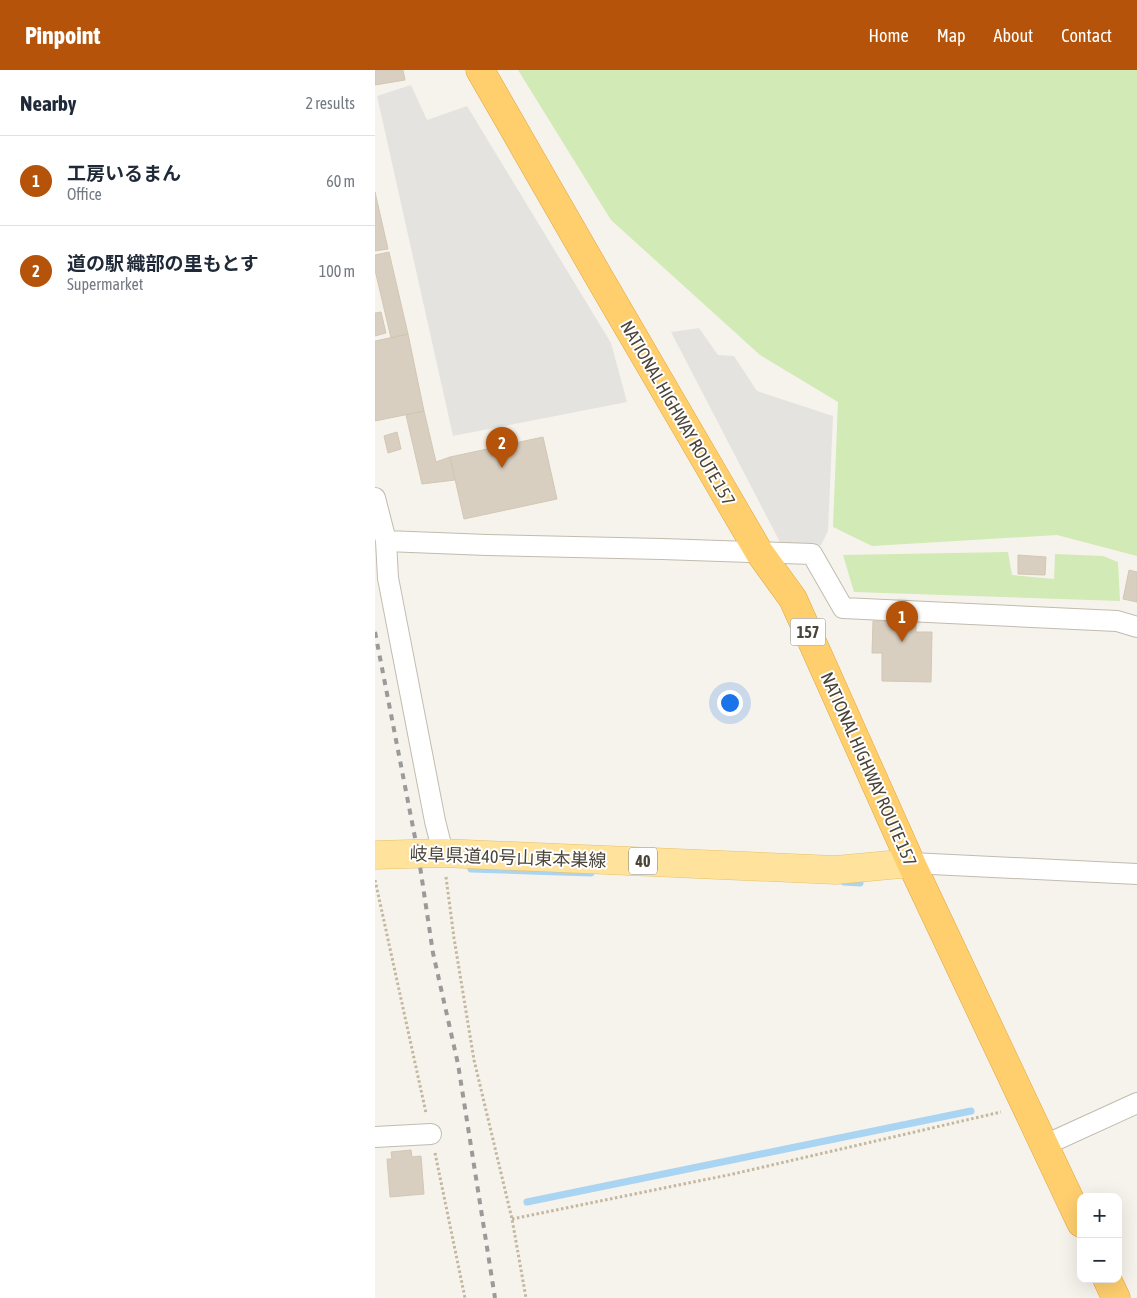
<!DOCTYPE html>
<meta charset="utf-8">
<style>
body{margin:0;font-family:"Asap Condensed","Noto Sans JP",sans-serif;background:#f2f2f3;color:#1f2937}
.controls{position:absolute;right:15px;bottom:15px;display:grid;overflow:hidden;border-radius:10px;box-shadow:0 5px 20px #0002}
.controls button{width:45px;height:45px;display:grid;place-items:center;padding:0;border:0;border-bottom:1px solid #e0e1e3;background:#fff;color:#1f2937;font:25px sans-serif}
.you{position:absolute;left:354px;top:632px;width:18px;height:18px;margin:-12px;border:4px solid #fff;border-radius:50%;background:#1a73e8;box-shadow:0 0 0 8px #1a73e833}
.badge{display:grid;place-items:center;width:32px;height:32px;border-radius:50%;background:#b45309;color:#fff;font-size:16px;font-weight:700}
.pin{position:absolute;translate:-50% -41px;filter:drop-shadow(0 1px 2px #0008)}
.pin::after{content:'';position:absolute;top:26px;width:18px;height:15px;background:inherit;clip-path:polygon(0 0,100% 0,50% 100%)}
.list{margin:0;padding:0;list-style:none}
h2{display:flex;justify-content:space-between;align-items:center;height:65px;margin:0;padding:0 20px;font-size:21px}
h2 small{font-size:16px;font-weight:400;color:#747a83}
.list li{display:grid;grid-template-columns:32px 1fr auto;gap:15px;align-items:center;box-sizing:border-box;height:90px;padding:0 20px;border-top:1px solid #e0e1e3}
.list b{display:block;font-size:19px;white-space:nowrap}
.list p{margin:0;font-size:16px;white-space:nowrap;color:#747a83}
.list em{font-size:16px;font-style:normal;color:#747a83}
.map{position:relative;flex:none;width:762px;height:1228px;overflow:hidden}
header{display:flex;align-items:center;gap:30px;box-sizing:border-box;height:70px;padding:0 25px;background:#b45309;color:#fff}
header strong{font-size:24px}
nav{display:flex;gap:28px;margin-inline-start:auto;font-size:18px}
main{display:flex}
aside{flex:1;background:#fff}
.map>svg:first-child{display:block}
.green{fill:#d2eab5}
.parking{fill:#e5e3e0}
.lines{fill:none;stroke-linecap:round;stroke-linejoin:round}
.stream{stroke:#a9d4f2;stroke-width:7}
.building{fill:#d8cfc1;stroke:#d3c7b4}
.street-casing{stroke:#c2bbae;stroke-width:22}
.primary-casing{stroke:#e6c16a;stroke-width:29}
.highway-casing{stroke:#e0a43c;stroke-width:29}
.path{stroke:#c4b79f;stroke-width:3;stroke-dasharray:2.5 2.5;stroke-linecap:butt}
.street{stroke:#fff;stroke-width:20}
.primary{stroke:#ffe39c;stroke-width:28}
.highway{stroke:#ffcf6e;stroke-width:28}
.rail{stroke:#9a9a9a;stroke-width:4;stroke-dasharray:6 6;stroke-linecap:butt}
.labels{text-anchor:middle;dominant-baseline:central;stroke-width:4;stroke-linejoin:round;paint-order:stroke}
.shield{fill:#fff;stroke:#817c74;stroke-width:1}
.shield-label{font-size:16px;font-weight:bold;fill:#4b4439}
.street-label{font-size:18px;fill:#4b4439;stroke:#fff}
</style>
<header>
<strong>Pinpoint</strong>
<nav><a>Home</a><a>Map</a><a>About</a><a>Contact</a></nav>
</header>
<main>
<aside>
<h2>Nearby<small>2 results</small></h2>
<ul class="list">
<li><span class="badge">1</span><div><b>工房いるまん</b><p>Office</p></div><em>60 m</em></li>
<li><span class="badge">2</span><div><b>道の駅 織部の里もとす</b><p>Supermarket</p></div><em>100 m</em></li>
</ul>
</aside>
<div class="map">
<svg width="762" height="1228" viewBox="0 0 762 1228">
<rect width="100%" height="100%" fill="#f6f3ec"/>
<path class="green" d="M143 0H762V486L682 465 497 476 458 457 463 332 385 285 236 150Z
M633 482 637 505 679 509 680 484 728 486 743 492 745 531 479 522 468 485Z"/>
<path class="parking" d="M36 15 52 50 92 36 236 273 252 332 78 366 2 26Z
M324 258 343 285 359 286 382 321 458 346 453 461 446 475 407 476 296 262Z"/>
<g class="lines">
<path class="stream" d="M96 799 216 803
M469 812 485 813
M152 1132 596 1041"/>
</g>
<path class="building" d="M0 0H28L30 10 0 15Z
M0 122 13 179 0 181Z
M14 182 33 264 16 268 0 200V185Z
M6 242 11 263 0 266V243Z
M33 264 49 341 0 351V271Z
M49 341 61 392 75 387 80 410 47 414 31 345Z
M22 362 26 379 13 383 9 366Z
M168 367 182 429 89 449 75 387Z
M643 485 671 487 670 505 643 504Z
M754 500 762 502V532L748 529Z
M498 551H541V562H557L556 612 507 611V583H497Z
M36 1080 37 1087 46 1086 49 1124 15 1127 12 1089H17L16 1082Z"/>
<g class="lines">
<defs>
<path id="street" d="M0 428 11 471 13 508 60 751 68 783
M11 471 112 475 287 479 437 484 468 538 742 551 762 557
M536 793 762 804
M0 1067 56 1064
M670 1075 762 1033"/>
<path id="primary" d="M0 785 68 783 461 800 536 793"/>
<path id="highway" d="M105 0 225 209 384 482 418 529 536 793 706 1153
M732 1209 741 1228"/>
</defs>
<use href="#street" class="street-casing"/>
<use href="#primary" class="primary-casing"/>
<use href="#highway" class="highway-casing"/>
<path class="path" d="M71 807 79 868 99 990 137 1149 151 1228
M0 810 51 1043
M60 1083 90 1228
M137 1149 358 1104 626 1042"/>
<use href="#street" class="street"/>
<use href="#primary" class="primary"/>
<use href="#highway" class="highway"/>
<path class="rail" d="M0 562 43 783 58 883 83 994 120 1228"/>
</g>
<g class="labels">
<g class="shield">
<rect x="415.5" y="548.5" width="35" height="27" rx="4"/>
<rect x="254" y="777.5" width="28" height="27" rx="4"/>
</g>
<g class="shield-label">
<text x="433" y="562">157</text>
<text x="268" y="791">40</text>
</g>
<g class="street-label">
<text transform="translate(303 343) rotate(60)">NATIONAL HIGHWAY ROUTE 157</text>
<text transform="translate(494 699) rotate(66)">NATIONAL HIGHWAY ROUTE 157</text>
<text transform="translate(133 787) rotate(2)">岐阜県道40号山東本巣線</text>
</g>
</g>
</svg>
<div class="controls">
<button>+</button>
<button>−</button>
</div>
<div class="you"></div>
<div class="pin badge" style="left:527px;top:572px">1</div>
<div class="pin badge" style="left:127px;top:398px">2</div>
</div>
</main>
